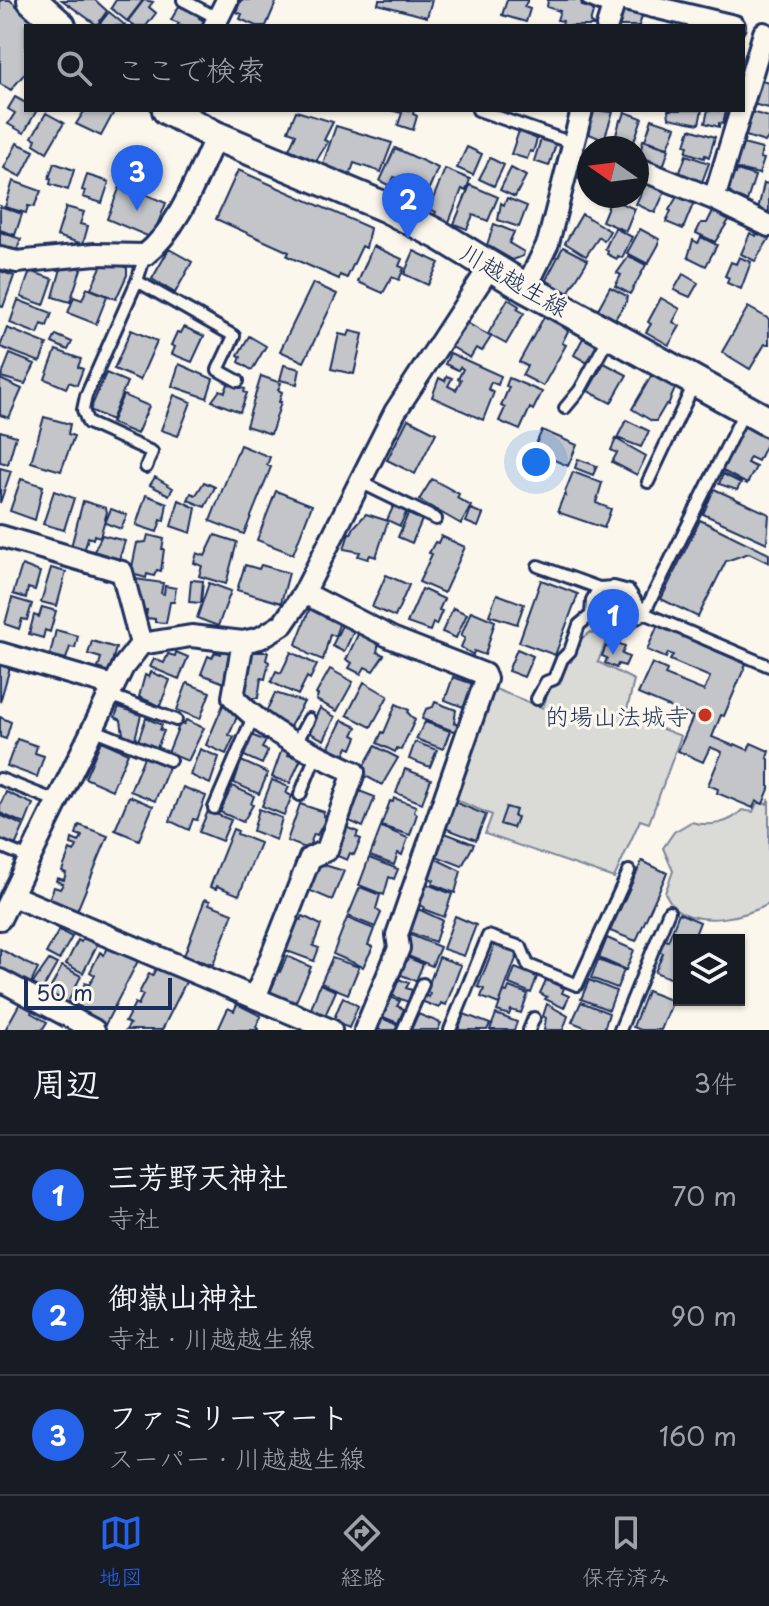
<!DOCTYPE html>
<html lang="ja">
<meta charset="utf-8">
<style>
body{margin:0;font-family:"Playpen Sans","Klee One",sans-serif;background:#20242c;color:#f1f3f6}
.controls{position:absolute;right:24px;bottom:24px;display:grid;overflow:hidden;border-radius:0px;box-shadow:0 2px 6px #0004}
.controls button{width:72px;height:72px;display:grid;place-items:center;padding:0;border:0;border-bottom:2px solid #363941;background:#171b24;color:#f1f3f6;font:40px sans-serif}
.compass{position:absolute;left:577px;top:136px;width:72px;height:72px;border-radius:50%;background:#171b24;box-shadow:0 2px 6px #0004;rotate:284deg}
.scale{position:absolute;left:24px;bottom:20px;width:148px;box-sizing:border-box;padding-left:8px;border:4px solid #1b2f5e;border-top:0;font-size:22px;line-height:28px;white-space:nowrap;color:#1b2f5e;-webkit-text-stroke:6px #fbf7ec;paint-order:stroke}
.you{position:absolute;left:536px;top:462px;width:28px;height:28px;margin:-20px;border:6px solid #fff;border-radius:50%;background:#1a73e8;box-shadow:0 0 0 12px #1a73e833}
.badge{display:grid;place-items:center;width:52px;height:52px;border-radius:50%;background:#2563eb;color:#fff;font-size:26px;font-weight:700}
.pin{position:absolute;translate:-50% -66px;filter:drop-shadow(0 2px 4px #0008)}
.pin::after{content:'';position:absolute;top:42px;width:28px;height:24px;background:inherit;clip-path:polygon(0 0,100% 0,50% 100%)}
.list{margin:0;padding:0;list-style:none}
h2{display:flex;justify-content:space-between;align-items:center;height:104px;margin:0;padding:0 32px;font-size:34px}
h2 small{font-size:26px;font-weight:400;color:#9ea1a6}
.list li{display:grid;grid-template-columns:52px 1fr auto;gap:24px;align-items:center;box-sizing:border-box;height:120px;padding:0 32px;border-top:2px solid #363941}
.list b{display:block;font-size:30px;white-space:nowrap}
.list p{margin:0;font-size:26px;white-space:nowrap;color:#9ea1a6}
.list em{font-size:26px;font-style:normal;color:#9ea1a6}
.icon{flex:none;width:44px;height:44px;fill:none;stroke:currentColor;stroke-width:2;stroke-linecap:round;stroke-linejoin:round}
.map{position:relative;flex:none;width:769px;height:1030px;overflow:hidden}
.search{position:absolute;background:#171b24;box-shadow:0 2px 6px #0004;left:24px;right:24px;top:24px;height:88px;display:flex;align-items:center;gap:20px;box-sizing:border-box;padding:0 28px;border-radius:0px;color:#9ea1a6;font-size:30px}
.sheet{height:464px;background:#171b24}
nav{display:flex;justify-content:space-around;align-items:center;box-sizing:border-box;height:112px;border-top:2px solid #363941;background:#171b24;font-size:22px;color:#9ea1a6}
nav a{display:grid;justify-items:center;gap:4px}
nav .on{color:#2563eb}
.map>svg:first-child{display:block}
.green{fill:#dadad7;stroke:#7a849a;stroke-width:2}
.building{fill:#c3c5c9;stroke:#1b2f5e;stroke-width:2}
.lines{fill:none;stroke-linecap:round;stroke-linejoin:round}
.service-casing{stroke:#1b2f5e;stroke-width:16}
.minor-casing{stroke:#1b2f5e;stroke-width:26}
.secondary-casing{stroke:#1b2f5e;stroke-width:34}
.service{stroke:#fbf7ec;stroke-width:10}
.minor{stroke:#fbf7ec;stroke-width:20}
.secondary{stroke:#fbf7ec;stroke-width:28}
.poi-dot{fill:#c8321e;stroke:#fbf7ec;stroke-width:3}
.labels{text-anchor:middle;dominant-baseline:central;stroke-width:6;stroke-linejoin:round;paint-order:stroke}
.street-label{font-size:24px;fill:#1b2f5e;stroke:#fbf7ec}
.poi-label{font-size:24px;fill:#1b2f5e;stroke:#fbf7ec;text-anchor:end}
</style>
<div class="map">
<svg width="769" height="1030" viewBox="0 0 769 1030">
<rect width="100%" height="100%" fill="#fbf7ec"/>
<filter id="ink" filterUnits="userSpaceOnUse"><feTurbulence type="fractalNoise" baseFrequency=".0125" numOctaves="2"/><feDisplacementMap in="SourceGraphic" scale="16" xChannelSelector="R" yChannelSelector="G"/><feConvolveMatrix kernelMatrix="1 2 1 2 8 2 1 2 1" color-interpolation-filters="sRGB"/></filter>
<g filter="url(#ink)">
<path class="green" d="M591 632 607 639 598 662 634 680 626 715 681 736 649 823 640 820 614 878 485 834 492 815 454 799 493 688 543 708 550 685 555 686 564 661 571 662 581 639Z
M769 799V904C744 917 701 927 676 909 672 906 668 898 665 893L673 871 663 848 674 832 691 822C709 827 730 824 742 810L753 812 757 803 767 804Z"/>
<path class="building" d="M0 0H10L39 26H26V72L11 90 0 84Z
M62 0H95L107 11 97 25Z
M116 0H143L127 21 111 8Z
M144 0 153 2 149 7 156 13 146 26H134L128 21Z
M241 0H277L266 26H256L240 19 242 14 236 12Z
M379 0H432L427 17 378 4Z
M507 0H528L524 7 530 9 526 22 502 15Z
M548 0H581L582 6 594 9 590 23 596 26H562L563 21 557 20 560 11 547 7Z
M179 6 200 16 199 18 208 23 206 26H177L179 23 171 20Z
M626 7 639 11 638 15 642 16 639 26H616L620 10Z
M109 12 126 26H98Z
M758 80 769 83V108L752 104Z
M15 97 26 103V110H37L24 133 8 124 15 113 8 109Z
M85 110 114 112 101 136 76 124Z
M390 110H414L413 114 417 116 413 130 398 125 402 113Z
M591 110 613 112 604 140 584 132Z
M668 110H702L699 124 669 118Z
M708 110 726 111 723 124 719 123V127L705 123Z
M296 111 333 122 324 140 328 142 316 161 289 149 296 134 288 131Z
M625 112 642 118 633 144 628 143 627 148 614 143 620 120 622 121Z
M751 112 769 117V136L765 142 746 136Z
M46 113 64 123 47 152 34 144 36 139 32 137Z
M652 119 676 127 668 147 645 140Z
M336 126 392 143 381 172 354 163 350 175 322 166Z
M690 129 715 137 709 157 705 155 704 158 686 152 688 146 685 145Z
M519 131 537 139 533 152 530 151 527 159 511 154Z
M541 139 556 144 549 166 534 161Z
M643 140 669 149 662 170 638 162Z
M17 143 34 151 21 177 4 168Z
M743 144 762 149 760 158 764 159 759 174 733 168Z
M467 147 482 154 473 175 457 168Z
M395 148 438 168 427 193 394 177 390 186 380 181Z
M581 155 589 158V183L572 176Z
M686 155 709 163 702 182 678 178Z
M490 158 504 165 494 186 479 179Z
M54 163 74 170 68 190 50 184 51 179 49 178Z
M511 168 526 176 515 197 500 190Z
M445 169 470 179 466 191 462 189 449 222 434 216 436 212 429 209Z
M238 170 370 228 366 248 362 246 347 278 340 275 339 279 287 256 289 252 216 219Z
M737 170 755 176 747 201 730 196 731 193 728 192 733 173 736 174Z
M87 175 109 182 102 203 83 197 85 191 82 190Z
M647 179 667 187 655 213 636 204Z
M13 181 41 191 34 207 28 206 26 213 5 207Z
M764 183 769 184V212L758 210Z
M121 184 166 203 152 238 107 219Z
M470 185 498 197 488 221 473 215 467 229 454 224Z
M678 195 694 202 683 229 666 222 671 211 669 210Z
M507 198 527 206 519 227 498 220 501 203 504 205Z
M611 199 635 209 626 231 602 221Z
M0 206 22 214 15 235 0 230Z
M66 207 84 212 80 224 88 226 83 244 57 236Z
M713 211 729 220 715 242 696 233 701 223H707Z
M582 214 610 231 604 241 599 237 586 256 565 243Z
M494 224 514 232 509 243 524 252 523 256 513 260 487 245Z
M615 228 632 237 622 258 618 256 617 259 607 254 608 251 605 249Z
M640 229 659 239V244L648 264 627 253Z
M759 231 769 236V239L755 261 741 254 750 233 756 236Z
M0 232 21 239 17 250 11 248 9 253 0 252Z
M701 237 717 245 706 266 688 257 693 240 698 243Z
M373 246 402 259 399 266 404 268 399 280 392 277 383 293 358 282Z
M563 247 588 260 568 293 546 280Z
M169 249 192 262 175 293 152 279Z
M414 251 439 263 428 285 404 274Z
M629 256 646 265 630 294 615 286 621 275 617 273Z
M739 257 751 262 741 289 727 283 729 278 725 276 731 262 736 264Z
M104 260H111L127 268V275L116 299 91 289Z
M73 264 82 266 70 302 53 297 62 265 72 268Z
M0 271 14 276 3 307 0 306Z
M30 271 53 279 44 305 21 297Z
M683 274 698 283 690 297 674 290Z
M313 283 337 294 304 362 280 351Z
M610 287 627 296 626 302 615 319 598 309Z
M87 288 107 296 96 324 68 313 74 297 82 300Z
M661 298 680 309 673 322 680 326 669 345 646 332 651 324 648 322Z
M508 299 519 306 517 309 524 313 506 344 488 334Z
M18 300 52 313 47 326 42 324 38 334 10 323Z
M748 307 769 319V344H765L750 369 722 352Z
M549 316 568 331 562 343 566 345 543 386 522 375 527 366 519 362 544 317 547 319Z
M464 321 491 337 482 351 476 348 470 358 449 345Z
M184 327 204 336 192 362 172 354 175 347 171 345 177 332 181 333Z
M7 328 47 344 40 362 0 347Z
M131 330 157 341 140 380 114 369Z
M350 331 363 334 354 374 331 369 339 334 348 336Z
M56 335 72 342 68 350 52 343Z
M249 336 266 346 252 370 239 362 241 357 238 355Z
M583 338 597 346 588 363 574 355Z
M56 350 81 359 78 367 83 369 77 385 69 382 66 388 45 379Z
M450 353 501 376 498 385 491 382 488 389 494 392 483 420 432 397 439 378 445 381 447 376 452 378 448 386 456 390 461 380 458 379 463 369 460 367 458 370 445 364Z
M10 354 35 364 25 384 1 377Z
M604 363 627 375 611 403 588 391Z
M179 364 213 379 207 398 172 386Z
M284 365 300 369 297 384 280 380Z
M654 371 677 384 668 405 666 404 656 421H652L632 409Z
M106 373 127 382 111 420 90 410Z
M261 376 281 383 278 390 282 392 279 402H281L271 434 246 426Z
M509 378 542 392 533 410 530 408 520 430 499 421 505 408 501 406 509 387 506 386Z
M0 379 22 389 9 418 0 415Z
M228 384 245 389 244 392 247 393 240 412 212 401 220 390 225 392Z
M123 395 149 406 137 434 111 423Z
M174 395 191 402 178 436 161 430Z
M44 417 70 424 68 434 74 436 61 471 31 462Z
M408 419 436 433 415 474 387 460Z
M626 420 649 431 641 447 617 438Z
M743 425 769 438 758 461 750 457 747 463 756 467 747 484 721 470Z
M542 430 577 445 568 466 533 451Z
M0 431 16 436 8 464 0 462Z
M616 439 646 456 637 475 612 462 617 453 611 450Z
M240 445 270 457 267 465 271 467 244 534 210 521Z
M578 459 597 466 593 475 575 468Z
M0 468 11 471 0 503Z
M573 472 602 483 596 503 611 509 604 528 560 513 558 510 564 495 566 496 565 492Z
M723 474 741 483 737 490 719 484Z
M155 477 173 488 169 495 150 485Z
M21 479 43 486 35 520 10 511Z
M432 479 459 494 457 498 471 506 461 524 419 500Z
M204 482 215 487 205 507 188 500 191 493 196 495Z
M714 489 769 514 767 543 703 514Z
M54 491 74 498 64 530 43 524Z
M276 491 312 505 293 554 257 540Z
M146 495 167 503 164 521 161 520 157 532 136 525Z
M179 500 196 508 191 533 171 526Z
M83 501 106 508 107 512 100 537 94 535 93 539 88 537 84 552 71 547Z
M394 505 407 511 400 526 387 520Z
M111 509 127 515 121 529 105 523Z
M471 509 483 514 478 527 466 522Z
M366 514 388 521 376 557 370 555 368 559 358 556 360 552 344 549 349 533 351 534 354 527Z
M408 514 422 520 412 543 398 537Z
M700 520 769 554V563L749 553 726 561 698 617 661 599Z
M102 535 125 541 119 560 93 553Z
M148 535 164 539 162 549H164L161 571 157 570 154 576 147 574 146 578 132 574V567L137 543 146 542Z
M215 535 237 542 226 584 199 576 202 566 194 563 197 553 205 556Z
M441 536 465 547 444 593 419 582 432 554 429 553 435 542 438 543Z
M22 565 40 572 35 590 28 588 26 598 13 594Z
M245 565 259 569 261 565 289 573 281 603 237 590Z
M51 568 66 572 57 606 41 602Z
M386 575 409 585 395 617 372 607Z
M135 579 163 583 161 593 164 594 165 586 176 588 174 602H170L166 623 155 622V619L146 618 147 610H142L143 605 138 602 140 593 136 592Z
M191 580 203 581 201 603 189 602Z
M541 580 578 594 555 655 519 642Z
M209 583 231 591 218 626 197 618Z
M422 589 444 599 439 610 442 611 436 625 433 623 430 631 407 623Z
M497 594 524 604 517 624 489 615Z
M12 598 32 604 27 620 22 619 19 629 5 624Z
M42 607 56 611 50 632 45 630 43 638 29 634 34 615 39 617Z
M310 608 340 622 335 636 330 634 323 660 308 654 296 644Z
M453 608 467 614 456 638 442 632Z
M471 611 495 621 485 655 474 651 473 655 461 647 465 638 461 636Z
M659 622 678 631 677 634 746 664 724 716 721 715 712 737 734 746 735 744 748 750 751 743 769 751 767 758 769 759V789L763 804 756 801 753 808 717 793 718 789 708 785 722 752 710 747 703 762 678 751 693 717 638 694 652 663 667 670 665 675 704 691 710 677 670 660 673 655 668 653 666 658 647 650Z
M342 625 354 631 344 652 332 646Z
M56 630 78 636 75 648 70 647 66 659 50 655Z
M359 632 379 642 377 652 384 655 373 671 365 667 361 674 349 668 352 663 346 660Z
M92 641 116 648 109 672 98 668 101 658 88 654Z
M615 642 625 646 622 654 629 657 625 666 618 664 616 668 605 663 607 658 602 656 606 646 612 649Z
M517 649 533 656 524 677 508 671Z
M222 650 235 655 224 683 201 674 208 656 212 658 215 652 221 654Z
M176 652 188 657 179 679 150 667 154 659 164 663 168 654 175 656Z
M248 652H268L266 660 269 662 265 679 261 678 258 698H253L247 705 240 694Z
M291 652 317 665 310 679 307 677 298 695 271 682 276 671 281 673Z
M0 665 9 668V671L0 702Z
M330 669 353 682 337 711 316 700 318 695 316 694Z
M151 672 170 680 160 706 139 697 145 675 149 677Z
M453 677 476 685 468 709 445 700Z
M364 682 388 696 371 727 347 715Z
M187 683 210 692 200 719 177 710Z
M275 693 304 702 288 730 264 716Z
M435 702 456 710 454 723 458 724 456 732 422 719 426 709 433 707Z
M396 704 409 710 408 713 415 720 401 750 397 748 395 752 377 743 382 732 384 733Z
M223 705 240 710 229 735 234 737 226 754 206 745Z
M119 707 141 715 135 739 123 734 121 720 115 717Z
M320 708 335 717 324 740 308 732Z
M0 717 11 722 6 739 0 737Z
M146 718 162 725 160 730 164 731 157 748 138 741Z
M186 720 204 728 188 761 168 753 180 723 184 724Z
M342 720 357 727 353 735 357 737 352 749 348 747 343 759 327 751Z
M425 722 450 731 443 749 416 739Z
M251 735 266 741 262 748 268 751 262 764 242 755Z
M17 739 37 746 35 753 44 756 37 777 7 766Z
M101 741 128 753 112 790 85 778Z
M415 742 437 750 430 767 409 759Z
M375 746 398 758 382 785 360 773Z
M200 749 219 757 210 784 190 775Z
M282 749 289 751 288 755 301 759 290 783 272 777Z
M144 757 169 767 155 801 130 791Z
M241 761 268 773 259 794 234 783Z
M405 769 431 779 422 803 396 793Z
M272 780 289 787 286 793 292 796 284 815 262 806Z
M232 786 254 796 251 804 253 805 243 822 220 812Z
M183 787 206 796 197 820 193 819 189 830 170 821Z
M354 789 375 797 363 827 342 818Z
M6 792 33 804 25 824 0 813V805Z
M129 796 153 806 139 840 115 830Z
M394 798 416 806 414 811 417 814 410 835 381 826 390 801 393 802Z
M452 801 486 815 476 840 442 827Z
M300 804 324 812 323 816 327 817 317 835 314 834 308 849 287 841Z
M506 807 516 810 514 816 517 817 513 828 500 824Z
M259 809 282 818 276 840 253 831Z
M208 811 231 820 222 841 199 832Z
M0 815 24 826 15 846 0 839Z
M79 825 108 836 77 911 49 899 54 887 60 889 63 884 56 881 57 878 64 880 66 873 62 871 70 850 74 852 77 846 71 844 72 839 79 842 82 836 76 834Z
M341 825 358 832 356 837 361 839 354 855 350 853 347 860 330 853Z
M381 827 408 838 402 855 398 853 394 865 370 856Z
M233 829 238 831 237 834 260 843 239 895 217 886 216 889 210 887Z
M445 833 474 844 462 866 436 856Z
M369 858 398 869 394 879 389 877 384 895 359 885Z
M436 859 461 871 455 893 432 884 434 880 429 878Z
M642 861 667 873 636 941 610 931Z
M314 862 344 871 332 900 304 888Z
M427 884 452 894 444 917 423 909 424 907 419 905Z
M360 887 380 895 376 909 381 913 375 927 348 916Z
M205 899 210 901 209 904 233 913 213 965 184 956Z
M418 909 442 920 435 942 409 932Z
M679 913 700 922 693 940H679V974L676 981 655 972 663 953 658 951 663 939 668 941Z
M303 916 321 925 313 946 319 948 314 961 284 950 293 917 301 920Z
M455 916 476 925 464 956 443 949Z
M347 918 374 929 368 945 373 947 363 967 333 954Z
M59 930 72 937 59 960 46 953Z
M411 935 440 947 432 966 403 954Z
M84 936 98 943 83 973 66 964 78 940 81 942Z
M607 938 634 950 626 970 599 958Z
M495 944 518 953 499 1004 481 997 484 989 478 987Z
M109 946 138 961 105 1025 79 1012 81 1007 74 1004 85 983 89 985 95 975 90 972 100 952 104 955Z
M0 949 38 969 29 987 0 973Z
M402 955 423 964 416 981 394 972Z
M287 956 311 967 294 1006 269 994 276 979 272 978 276 970 280 972Z
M439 957 461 965 446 1005 441 1003 439 1008 421 1001 425 995 429 997 430 993 426 992Z
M332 958 359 967 348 994 321 983Z
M49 960 57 964 41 992 31 986Z
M598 960 624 970 617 988 591 978Z
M62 966 81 976 67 1004 52 996 54 991 50 989Z
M157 967 186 982 162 1030H126L130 1024 125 1022 135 1003 138 1005 143 995 139 993 149 974 152 976Z
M515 968 537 977 531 993 509 984Z
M393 977 409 983 406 988 412 990 408 1002 386 993Z
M546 980 564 988 562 993 569 996 564 1008 545 999 547 997 540 993Z
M589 980 616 991 609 1010 581 999Z
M320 984 336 991 324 1018 312 1013 314 1010 311 1009Z
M509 987 528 994 521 1013 511 1010 509 1015 497 1011 504 991 507 992Z
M647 991 673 1001 661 1030H641L633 1027Z
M387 996 400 1001 397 1006 404 1009 398 1023 378 1015Z
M343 997 358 1006 349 1028 333 1021Z
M21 1001 34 1008 31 1013 47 1022 42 1030H5Z
M581 1002 609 1013 604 1030H592L572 1022Z
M237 1004 261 1016 256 1027 259 1030H218L228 1008 234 1011Z
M547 1004 568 1016 563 1030H544L546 1018 543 1016Z
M418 1014 441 1023 438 1030H411Z
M464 1014 490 1024 487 1030H458Z
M496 1014 517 1022 514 1030H490Z
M377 1016 398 1025 396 1030H371Z"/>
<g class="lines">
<defs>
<path id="service" d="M183 0 217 18
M588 0 612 10
M478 110 572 143
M145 255 137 281 86 396 83 410 88 423 152 452 146 467
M137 281 234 336 218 370 238 381
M565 408 580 390 610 335
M745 410 644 613 769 666
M360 482 436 519
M648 482 695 382
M538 566 599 588
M614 587 629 591 644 613C625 628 619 618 597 621L591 615 592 600 599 588Z
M109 695 176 720
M537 699 546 682 554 679 562 659 570 651 579 625 591 615
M92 729 170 760
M295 745 309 719
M0 779 56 801
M300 795 316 755
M214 808 253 717
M0 846 29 858
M403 1030 423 984
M450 1030 488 936 521 947 528 965 577 985 629 871
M529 1030 534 1018
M620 1030 669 911"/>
<path id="minor" d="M625 0 734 26
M214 26 227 0
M607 26 615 0
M743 103 764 33
M637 168 714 199 769 226
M714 199 741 110
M0 258 17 262 95 254 145 255C180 227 197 176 216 136
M526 288 548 243 582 110
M0 536 122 572 141 644
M304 593 392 638 484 674 486 679 397 935 399 948 365 1030
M243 642 233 697C267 733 310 752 354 772L327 850 310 858 255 998
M0 653 113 686
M13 896 331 1030
M0 919 123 667 141 644 191 636 243 642 260 638 283 624 304 593 395 412 491 265
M0 980 94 1030"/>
<path id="secondary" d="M32 0 61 26
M167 110 216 136 385 207 441 236 526 288 769 422"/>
</defs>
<use href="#service" class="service-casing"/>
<use href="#minor" class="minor-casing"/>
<use href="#secondary" class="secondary-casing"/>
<use href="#service" class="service"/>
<use href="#minor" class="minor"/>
<use href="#secondary" class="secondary"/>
</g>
</g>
<circle class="poi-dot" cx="705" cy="715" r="8"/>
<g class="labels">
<g class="street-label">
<text transform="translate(515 279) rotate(30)">川越越生線</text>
</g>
<g class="poi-label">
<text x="689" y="715">的場山法城寺</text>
</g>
</g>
</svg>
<div class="controls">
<button><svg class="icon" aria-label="layers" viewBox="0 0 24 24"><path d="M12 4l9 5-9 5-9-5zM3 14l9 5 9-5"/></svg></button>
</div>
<svg class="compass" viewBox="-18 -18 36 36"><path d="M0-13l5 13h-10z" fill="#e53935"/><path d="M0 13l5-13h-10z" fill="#9ea1a6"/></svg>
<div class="scale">50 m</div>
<div class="you"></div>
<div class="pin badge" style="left:613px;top:655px">1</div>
<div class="pin badge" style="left:408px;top:239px">2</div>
<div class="pin badge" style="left:137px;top:211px">3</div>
<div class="search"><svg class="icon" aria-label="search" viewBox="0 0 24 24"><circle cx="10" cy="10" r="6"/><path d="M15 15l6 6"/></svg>ここで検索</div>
</div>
<section class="sheet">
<h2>周辺<small>3件</small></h2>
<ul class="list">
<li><span class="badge">1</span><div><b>三芳野天神社</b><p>寺社</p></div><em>70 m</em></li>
<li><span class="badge">2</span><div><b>御嶽山神社</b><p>寺社 · 川越越生線</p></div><em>90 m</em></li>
<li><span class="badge">3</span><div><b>ファミリーマート</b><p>スーパー · 川越越生線</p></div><em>160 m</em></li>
</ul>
</section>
<nav>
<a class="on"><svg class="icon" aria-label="map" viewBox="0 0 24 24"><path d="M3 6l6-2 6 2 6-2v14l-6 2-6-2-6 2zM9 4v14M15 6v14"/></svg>地図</a>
<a><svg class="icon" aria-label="directions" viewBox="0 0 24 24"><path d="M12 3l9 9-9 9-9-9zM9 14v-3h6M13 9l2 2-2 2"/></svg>経路</a>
<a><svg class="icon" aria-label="saved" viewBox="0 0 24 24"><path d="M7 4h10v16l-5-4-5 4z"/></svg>保存済み</a>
</nav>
